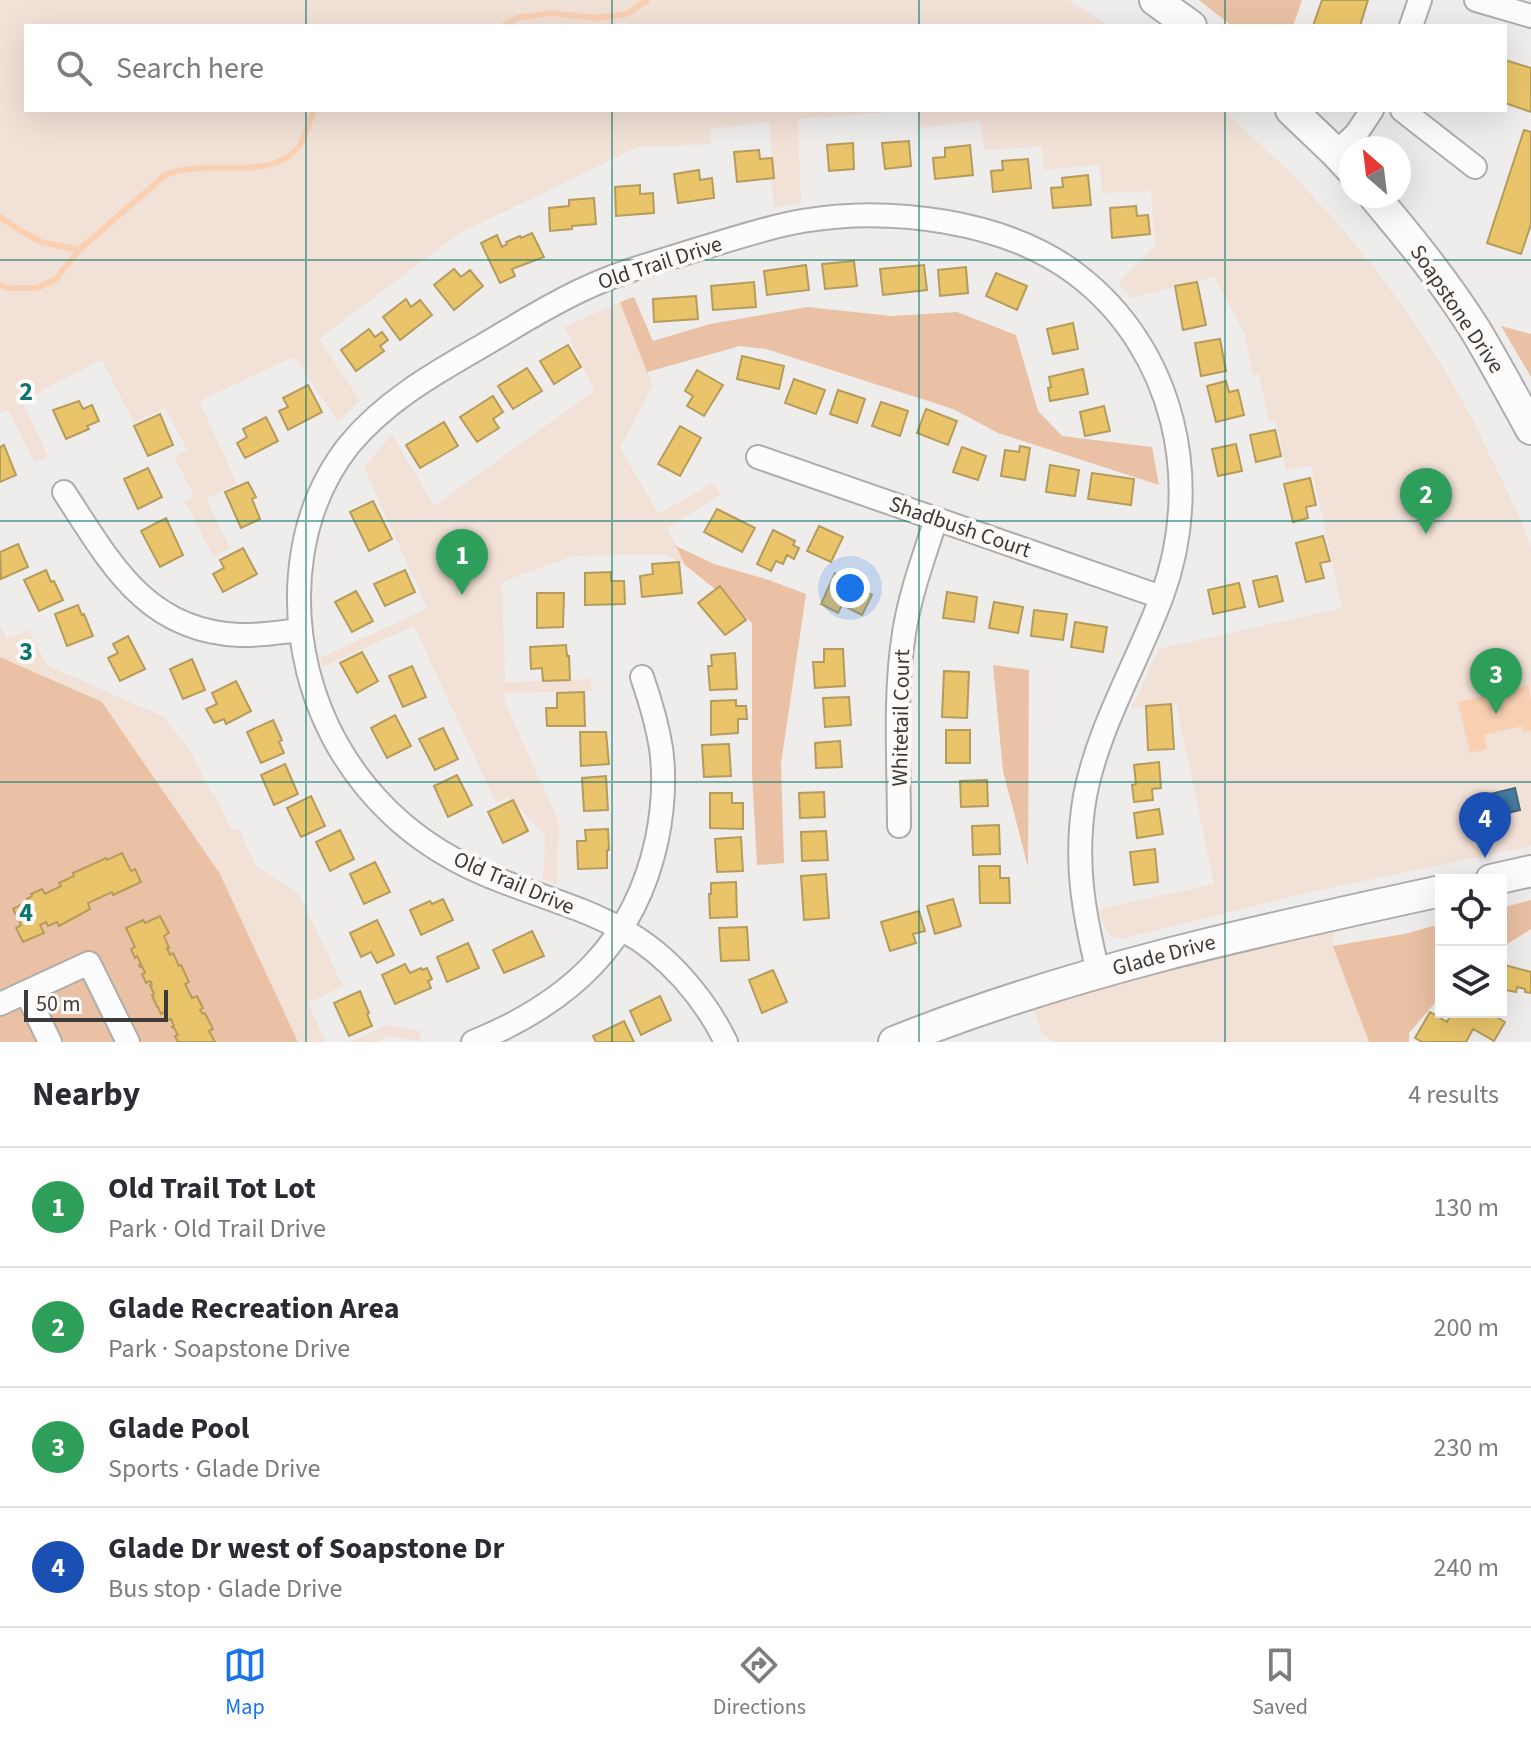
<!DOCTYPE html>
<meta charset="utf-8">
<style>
body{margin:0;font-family:"Source Sans 3",sans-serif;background:#f7f7f7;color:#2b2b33}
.controls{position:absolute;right:24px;bottom:24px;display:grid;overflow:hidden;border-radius:0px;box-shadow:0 8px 32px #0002}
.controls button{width:72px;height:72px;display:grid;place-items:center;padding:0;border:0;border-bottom:2px solid #e1e1e2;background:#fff;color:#2b2b33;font:40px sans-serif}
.compass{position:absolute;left:1339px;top:136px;width:72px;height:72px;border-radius:50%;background:#fff;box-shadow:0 8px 32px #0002;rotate:332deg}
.scale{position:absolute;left:24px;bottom:20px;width:144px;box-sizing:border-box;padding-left:8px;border:4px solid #3c3b3a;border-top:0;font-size:22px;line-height:28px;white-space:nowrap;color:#3c3b3a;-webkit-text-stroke:6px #fdfaf8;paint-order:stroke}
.you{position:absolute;left:850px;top:588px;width:28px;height:28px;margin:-20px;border:6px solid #fff;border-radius:50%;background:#1a73e8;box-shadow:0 0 0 12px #1a73e833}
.badge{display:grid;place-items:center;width:52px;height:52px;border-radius:50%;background:#1a73e8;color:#fff;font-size:26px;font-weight:700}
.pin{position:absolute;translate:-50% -66px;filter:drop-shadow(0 2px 4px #0008)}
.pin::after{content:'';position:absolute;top:42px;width:28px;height:24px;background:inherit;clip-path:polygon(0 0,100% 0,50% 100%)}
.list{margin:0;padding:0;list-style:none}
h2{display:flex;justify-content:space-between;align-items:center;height:104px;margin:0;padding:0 32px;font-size:34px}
h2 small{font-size:26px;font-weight:400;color:#7c7c81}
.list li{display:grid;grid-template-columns:52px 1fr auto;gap:24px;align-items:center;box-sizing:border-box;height:120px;padding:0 32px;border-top:2px solid #e1e1e2}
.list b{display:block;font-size:30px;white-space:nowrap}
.list p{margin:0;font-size:26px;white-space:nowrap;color:#7c7c81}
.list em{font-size:26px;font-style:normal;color:#7c7c81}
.icon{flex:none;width:44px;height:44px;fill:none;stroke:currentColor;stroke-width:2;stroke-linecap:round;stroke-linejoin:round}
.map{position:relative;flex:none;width:1531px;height:1042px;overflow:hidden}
.search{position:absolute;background:#fff;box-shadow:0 8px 32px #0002;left:24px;right:24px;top:24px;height:88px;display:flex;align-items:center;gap:20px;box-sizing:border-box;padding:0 28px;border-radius:0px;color:#7c7c81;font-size:30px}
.sheet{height:584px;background:#fff}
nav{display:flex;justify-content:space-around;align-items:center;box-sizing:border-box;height:112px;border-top:2px solid #e1e1e2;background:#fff;font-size:22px;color:#7c7c81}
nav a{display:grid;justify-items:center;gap:4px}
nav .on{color:#1a73e8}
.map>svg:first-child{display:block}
.green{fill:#f2e1d7}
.forest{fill:#eac1a4}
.water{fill:#fad0b3}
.homes{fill:#e9c46a;stroke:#b59b5c;stroke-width:2}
.public{fill:#457b9d;stroke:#42687f;stroke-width:2}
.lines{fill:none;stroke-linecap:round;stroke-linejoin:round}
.stream{stroke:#fad0b3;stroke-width:6}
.street-casing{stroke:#afadac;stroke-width:26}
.secondary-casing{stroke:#afadac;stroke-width:34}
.street{stroke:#fdfcfc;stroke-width:22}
.secondary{stroke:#fdfcfc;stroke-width:30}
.grid{fill:none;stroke:#0f766e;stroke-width:2;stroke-opacity:0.55}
.labels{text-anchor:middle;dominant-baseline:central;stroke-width:8;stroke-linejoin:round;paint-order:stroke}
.street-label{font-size:22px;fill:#3c3b3a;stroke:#fdfaf8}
.grid-label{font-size:26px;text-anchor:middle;font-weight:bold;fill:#0f766e;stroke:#fdfaf8;stroke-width:8;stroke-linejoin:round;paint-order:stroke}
</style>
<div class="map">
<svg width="1531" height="1042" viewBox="0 0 1531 1042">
<rect width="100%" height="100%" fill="#efedec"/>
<path class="green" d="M0 0H1068L1109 26H26V110H913L798 119 801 203 773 208 770 122 710 129 711 144 637 147 457 235 319 339 360 400 338 422 294 357 199 401 237 483 206 499 230 548 213 557 185 501 194 496 174 457 187 450 165 408 134 423 102 360 22 401 48 456 35 463 8 410 0 413Z
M918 110H1223L1292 174 1334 219 1373 266 1409 315 1442 366 1472 418 1521 520 1531 548V846L1310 892 1125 938C1106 939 1102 925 1100 909L1214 884 1176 704 1131 708 1159 649 1342 608 1311 465 1286 470 1276 421 1269 422 1259 374 1252 375 1245 334 1214 277 1131 298 1118 283 1155 246 1151 191 1102 193 1099 165 1044 170 1041 146 985 151 980 121 920 128Z
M620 302 653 385 620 448 659 514 712 483 721 494 668 528 685 565 664 554 572 556 502 582 505 682 590 679 592 691 505 693 506 705 559 822 557 884 543 879 545 835 508 797 496 803 414 626 322 667 321 658 427 608 364 468 392 434 434 506 594 391 564 327Z
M0 626 7 639 29 630 47 665 164 717 190 750 211 793H214L232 831 239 829 256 866 299 894 343 986 308 1003 326 1042H298L220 874 102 702 0 657Z
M1334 913V946L1369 1042H1054L1043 1035 1026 994Z
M387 1025 421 1031 419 1041 390 1036 377 1042H349Z"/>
<path class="forest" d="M1199 0H1302L1293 26H1232Z
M634 297 653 341 710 324 807 307 892 316 957 312 1016 335 1038 411 1062 436 1152 447 1159 485 998 433 953 409 766 349 740 346 647 372 620 302Z
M1501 326 1531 334V377Z
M676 546 714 564 769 580 806 594 781 764 784 863 757 865 752 773V623L715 589 685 565Z
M0 657 102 702 220 874 298 1042H0Z
M993 665 1029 670 1028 867 1003 771Z
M1531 900V929L1501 948V908Z
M1441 924V996L1409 1033V1042H1369L1333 946 1404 934Z"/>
<path class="water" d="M1528 685 1531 699V731L1523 732 1522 726 1484 735 1487 749 1470 753 1458 702Z"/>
<path class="homes" d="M1322 0H1368L1360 26H1313Z
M1505 60 1531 68V112L1505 103Z
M1524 130 1531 132V224L1521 254 1487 243Z
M909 141 911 166 885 169 882 143Z
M853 143 854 169 829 171 827 145Z
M970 145 973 175 935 179 933 158 945 157V148Z
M759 150 760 159 772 158 774 178 737 182 734 152Z
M1028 159 1031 188 993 192 991 171 1003 170 1002 161Z
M699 170 700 180 712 178 714 198 678 203 674 174Z
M1088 175 1091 205 1053 208 1051 188 1063 187 1062 178Z
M640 185V194L653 193 654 213 616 216 615 187Z
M594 198 596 224 572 226V229L550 231 549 208 569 206V200Z
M1136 206 1137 216 1148 215 1150 234 1112 238 1110 208Z
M532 233 544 257 512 269 515 276 500 283 481 243 497 235 502 247 507 244 506 242 520 236 521 238Z
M854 261 857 286 825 289 822 264Z
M806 265 809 290 767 295 764 271Z
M924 265 927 290 883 295 880 269Z
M966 267 968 293 940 296 938 270Z
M454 269 461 277 470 270 483 286 454 310 434 285Z
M996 273 1027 286 1017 310 986 296Z
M754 282 756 307 713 310 711 286Z
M1197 282 1206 325 1183 330 1175 286Z
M696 296 698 319 654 322 653 299Z
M406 299 411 307 420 300 432 315 400 340 383 317Z
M1073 323 1078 349 1053 354 1047 329Z
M369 329 375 337 382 332 388 340 380 346 384 351 356 371 341 350Z
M1220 339 1226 371 1201 376 1195 343Z
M568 345 581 367 554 384 540 361Z
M742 356 784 366 779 389 737 379Z
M527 368 542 391 513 409 498 386Z
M1083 369 1088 394 1050 401 1048 388 1051 387 1049 377Z
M697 370 723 385 704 416 687 406 693 396 685 391Z
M794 379 825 390 816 414 785 403Z
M1226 381 1229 392 1238 390 1244 415 1216 422 1207 386Z
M308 385 322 412 288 430 279 411 288 407 283 398Z
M838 390 865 399 857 423 830 414Z
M493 396 503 412 493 419 499 428 477 442 460 417Z
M79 401 83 409 92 405 99 421 87 426 89 429 66 439 53 410Z
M881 402 908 411 900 436 872 426Z
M1104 406 1110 431 1085 436 1080 412Z
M926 409 957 421 948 445 917 433Z
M160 414 173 445 148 456 134 426Z
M266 417 278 441 245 458 237 443 247 437 243 429Z
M444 422 458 446 420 468 406 445Z
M680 426 701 438 680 476 658 464Z
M1275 430 1281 456 1256 462 1250 435Z
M1236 444 1242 471 1218 476 1212 449Z
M4 445 16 475 0 482V447Z
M1020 446 1030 448 1025 480 1001 476 1005 450 1019 452Z
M962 447 986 456 978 480 953 472Z
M1050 465 1079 470 1075 496 1046 492Z
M148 468 162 497 138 509 124 479Z
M1092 473 1134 479 1131 505 1088 499Z
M1310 478 1316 505 1306 507 1308 518 1293 522 1284 484Z
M248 482 256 497 252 499 260 519 241 528 225 492Z
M373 501 392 539 369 551 350 512Z
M717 509 755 528 742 552 704 532Z
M166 518 183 555 160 567 141 531Z
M819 526 843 537 831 562 807 551Z
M773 530 795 541 793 545 799 548 794 559 787 555 783 564 776 561 771 571 757 564Z
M1323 536 1330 561 1320 563 1324 578 1306 582 1296 543Z
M18 544 28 567 1 579 0 552Z
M243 548 257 574 223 592 213 574 224 568 220 560Z
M679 562 682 593 642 597 640 576 653 574 652 564Z
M46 570 51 582 54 581 63 600 39 611 24 580Z
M405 570 415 592 385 606 374 584Z
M611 572V581H624L625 604 585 605V573Z
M835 573 872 595 862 615 842 605 838 613 821 604Z
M1277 576 1283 601 1259 607 1253 581Z
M1239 583 1245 607 1213 614 1208 590Z
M720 586 746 620 725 635 698 603Z
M356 591 373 621 352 632 335 602Z
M947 592 977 597 974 622 943 618Z
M537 593H564L563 627 537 628Z
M994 602 1023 607 1018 633 989 628Z
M78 605 82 615 84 614 93 636 67 646 55 614Z
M1034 610 1067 614 1063 640 1031 636Z
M1075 622 1107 627 1103 652 1071 647Z
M128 636 145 669 120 681 108 658 118 653 113 644Z
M566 645 567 656H569L570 680 543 681 542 668 531 669 530 647Z
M824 649H843L845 686 815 688 813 662H824Z
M362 652 378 681 357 693 340 663Z
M735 653 737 689 710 690 708 666H712L711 655Z
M192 659 205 690 183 699 170 669Z
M412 666 426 697 403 707 389 676Z
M944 671 969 672 967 718 942 717Z
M236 681 251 711 226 724 224 719 214 723 206 709 217 704 212 693Z
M584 692 585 726H547L546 708H557V693Z
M849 697 851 725 825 727 823 698Z
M736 700V706H746L747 719H738V733L711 735V701Z
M1171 704 1174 749 1148 750 1146 706Z
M395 715 411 746 387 758 371 728Z
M273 720 282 740 279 742 284 753 261 763 247 732Z
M443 728 458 759 435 770 419 739Z
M946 730H970V763H946Z
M580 732H606L609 764 581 766Z
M840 741 842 767 816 768 815 743Z
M729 744 731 776 704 777 702 745Z
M1159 762 1161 788 1152 789 1153 800 1134 802 1132 785 1136 784 1134 765Z
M285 764 298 794 274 805 261 775Z
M457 775 472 805 448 817 434 786Z
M606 776 608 810 584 811 582 778Z
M987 780 988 806 961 807 960 781Z
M824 792 825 817 800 818 799 793Z
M710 793H732V803H743V829L710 828Z
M311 796 325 826 301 837 287 808Z
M513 800 528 831 503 843 488 812Z
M1159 809 1163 834 1137 838 1134 813Z
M999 825 1000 854 973 855 972 826Z
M608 829 609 850H607V868L578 869 577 841H586L585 830Z
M340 830 354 859 330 871 316 842Z
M826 831 828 860 802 861 801 832Z
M741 837 743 871 717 872 715 839Z
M1155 849 1158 882 1134 885 1130 852Z
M122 853 131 871 135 869 141 882 113 895 112 892 88 903 90 909 59 926 57 922 48 926 46 922 40 925 44 933 23 942 16 928 21 925 13 909 28 901 27 899 32 896 31 894 42 889 45 894 61 886 59 883 74 876 73 873 106 858 107 860Z
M375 862 390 892 364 904 350 874Z
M979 866H1000V878H1009L1010 903H980Z
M826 874 829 918 804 920 801 876Z
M736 882 737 917 710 918 709 894H711V883Z
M443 899 453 920 421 935 410 910 430 901 432 904Z
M953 899 961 926 935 934 927 906Z
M919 911 925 931 913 934 916 943 890 951 881 922Z
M160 916 169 933 164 936 169 948H167L170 955 173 953 179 966 181 965 189 982 185 984 192 998 197 996 203 1008 200 1010 203 1014 205 1013 213 1029 209 1031 215 1042H178L175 1036 178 1035 174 1028 172 1027 174 1026 171 1019 168 1020 164 1012 161 1014 158 1007H157L152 995 154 994 150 985 152 984 150 981 146 983 142 974 145 973 142 966 140 967 139 965 141 964 137 956 135 958 131 949 135 947 126 928 143 920 145 923Z
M377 920 394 955 377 963 371 952 361 957 350 933Z
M747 927 749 960 721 961 719 928Z
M532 931 544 956 504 973 493 950Z
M468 943 479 968 447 982 437 957Z
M405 964 410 973 421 968 422 970 427 968 432 979 428 981 431 988 395 1004 382 975Z
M1501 964 1531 972V993L1525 992V989L1517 987 1516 992 1501 989Z
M773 970 787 1002 762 1013 749 980Z
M360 991 369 1013 367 1014 372 1026 349 1036 334 1003Z
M660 996 671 1020 641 1035 630 1011Z
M1430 1012 1447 1022 1452 1012H1488L1505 1022 1494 1041 1473 1029 1466 1042H1422L1415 1038Z
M624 1021 634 1042H596L593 1036Z"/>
<path class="public" d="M1515 788 1520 810 1476 821 1470 799Z"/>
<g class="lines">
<path class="stream" d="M503 26 517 18 551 13 596 18 627 14 647 0
M0 217 21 231 41 242 79 250
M0 285 8 288H37L56 279 79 250 164 176C205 156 264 183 296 150 305 141 309 122 314 110"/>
<defs>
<path id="street" d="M1476 0 1531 16
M1411 26 1420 0
M1402 110 1475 167
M1336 153 1356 134 1372 110
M758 457 1161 597
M64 492C110 562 145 631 239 635 260 636 281 632 301 630
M899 826C899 762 894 696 904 633 910 594 924 557 936 519
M0 1004 26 992
M50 1042 26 992 89 963 128 1042
M473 1042C569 1003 635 943 657 839 663 809 665 777 661 748 657 723 650 700 642 677
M726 1042C704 997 667 954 623 930 575 903 518 891 469 867 388 828 330 758 308 671 289 594 299 508 349 445 385 401 435 373 482 346 516 326 550 304 586 288 622 271 661 261 699 249 733 239 767 227 802 221 888 206 1005 220 1076 274 1175 349 1204 482 1162 596 1138 661 1098 727 1085 796 1074 860 1083 910 1098 972"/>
<path id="secondary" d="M1155 0 1191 26
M1291 110 1336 153 1351 169
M1374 196C1410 239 1446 283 1476 331 1495 363 1513 396 1531 429
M1491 880 1531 871
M894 1042C1071 971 1256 931 1441 891"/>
</defs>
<use href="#street" class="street-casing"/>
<use href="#secondary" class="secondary-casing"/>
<use href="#street" class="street"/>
<use href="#secondary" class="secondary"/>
</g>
<path class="grid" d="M306 0V26M612 0V26M919 0V26M1225 0V26M306 110V1042M612 110V1042M919 110V1042M1225 110V1042M0 260H1531M0 521H1531M0 782H1531"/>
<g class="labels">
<g class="street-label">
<text transform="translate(660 263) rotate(-18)">Old Trail Drive</text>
<text transform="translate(1457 309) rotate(56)">Soapstone Drive</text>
<text transform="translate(960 527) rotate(19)">Shadbush Court</text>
<text transform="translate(901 718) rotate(-89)">Whitetail Court</text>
<text transform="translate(514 883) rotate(23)">Old Trail Drive</text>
<text transform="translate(1164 955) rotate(-15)">Glade Drive</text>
</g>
</g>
<g class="grid-label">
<text x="26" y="400">2</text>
<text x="26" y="660">3</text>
<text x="26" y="921">4</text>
</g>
</svg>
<div class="controls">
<button><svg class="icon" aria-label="locate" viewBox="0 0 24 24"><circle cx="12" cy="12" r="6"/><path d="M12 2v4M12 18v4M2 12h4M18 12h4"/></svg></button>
<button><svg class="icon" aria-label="layers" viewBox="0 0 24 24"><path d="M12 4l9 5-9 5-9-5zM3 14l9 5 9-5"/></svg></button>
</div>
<svg class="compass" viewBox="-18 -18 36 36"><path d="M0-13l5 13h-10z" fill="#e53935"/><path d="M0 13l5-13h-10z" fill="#7c7c81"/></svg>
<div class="scale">50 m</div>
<div class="you"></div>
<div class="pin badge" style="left:462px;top:595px;background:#2e9e5b">1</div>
<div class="pin badge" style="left:1426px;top:534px;background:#2e9e5b">2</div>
<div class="pin badge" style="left:1496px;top:714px;background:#2e9e5b">3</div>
<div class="pin badge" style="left:1485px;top:858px;background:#1a4fb4">4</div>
<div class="search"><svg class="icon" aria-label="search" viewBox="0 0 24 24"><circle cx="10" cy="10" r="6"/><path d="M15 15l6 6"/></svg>Search here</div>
</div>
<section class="sheet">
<h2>Nearby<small>4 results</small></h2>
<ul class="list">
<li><span class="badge" style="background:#2e9e5b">1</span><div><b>Old Trail Tot Lot</b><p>Park · Old Trail Drive</p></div><em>130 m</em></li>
<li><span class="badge" style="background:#2e9e5b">2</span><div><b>Glade Recreation Area</b><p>Park · Soapstone Drive</p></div><em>200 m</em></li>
<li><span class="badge" style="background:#2e9e5b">3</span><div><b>Glade Pool</b><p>Sports · Glade Drive</p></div><em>230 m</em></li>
<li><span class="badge" style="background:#1a4fb4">4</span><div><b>Glade Dr west of Soapstone Dr</b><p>Bus stop · Glade Drive</p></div><em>240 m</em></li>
</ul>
</section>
<nav>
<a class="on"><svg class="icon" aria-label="map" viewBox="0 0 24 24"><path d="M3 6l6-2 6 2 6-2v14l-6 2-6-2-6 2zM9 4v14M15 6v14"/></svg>Map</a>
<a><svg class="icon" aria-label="directions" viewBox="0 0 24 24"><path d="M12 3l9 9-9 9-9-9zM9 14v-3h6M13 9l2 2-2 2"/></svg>Directions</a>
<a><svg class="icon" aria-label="saved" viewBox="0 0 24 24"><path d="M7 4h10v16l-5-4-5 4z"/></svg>Saved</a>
</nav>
